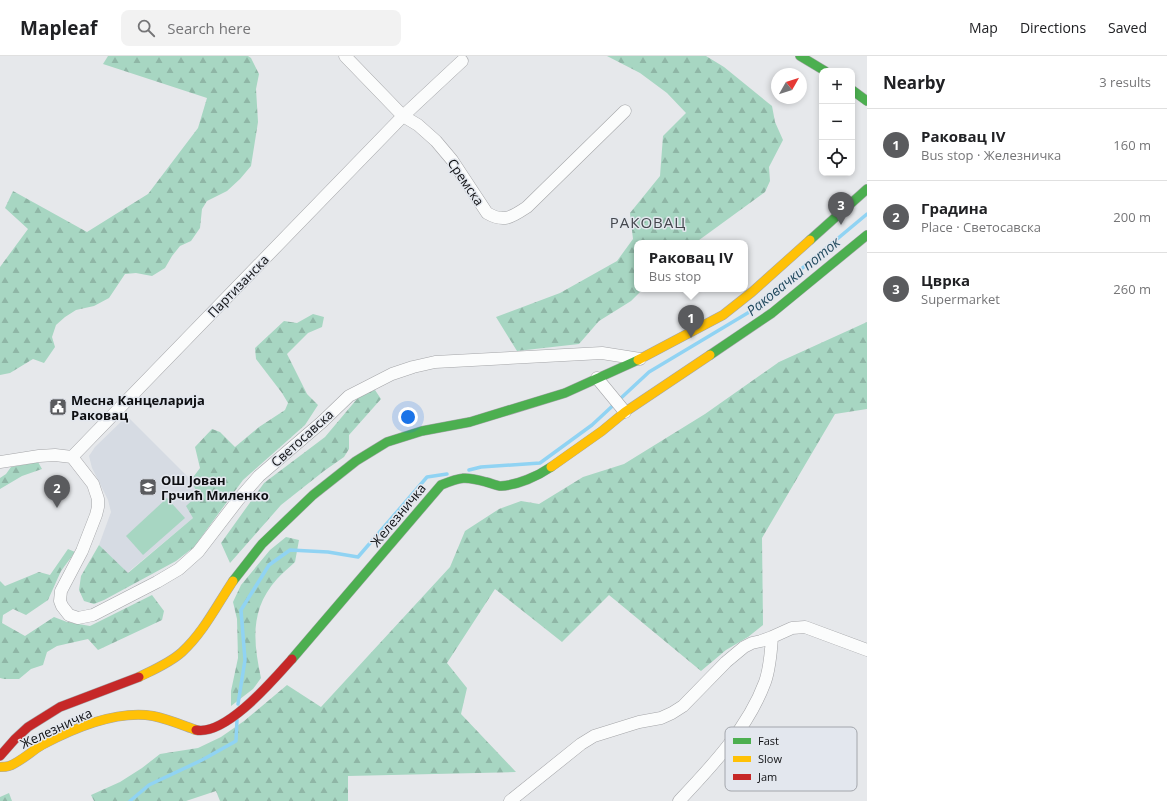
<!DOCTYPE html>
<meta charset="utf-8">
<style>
body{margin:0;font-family:"Open Sans",sans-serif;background:#f2f2f2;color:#202124}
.controls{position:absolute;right:12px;top:12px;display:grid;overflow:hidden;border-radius:8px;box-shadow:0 2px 6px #0003}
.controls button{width:36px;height:36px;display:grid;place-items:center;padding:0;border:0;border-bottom:1px solid #e0e0e0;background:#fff;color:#202124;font:20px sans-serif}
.compass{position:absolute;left:771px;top:12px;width:36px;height:36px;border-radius:50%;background:#fff;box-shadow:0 2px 6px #0003;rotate:51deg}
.you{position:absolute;left:408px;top:361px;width:14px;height:14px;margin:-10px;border:3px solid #fff;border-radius:50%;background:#1a73e8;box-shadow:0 0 0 6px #1a73e833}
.badge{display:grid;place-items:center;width:26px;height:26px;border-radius:50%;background:#5a5b5e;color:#fff;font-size:13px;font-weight:700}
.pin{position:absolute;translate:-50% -33px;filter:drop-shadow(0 1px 2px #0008)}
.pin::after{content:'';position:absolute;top:21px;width:14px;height:12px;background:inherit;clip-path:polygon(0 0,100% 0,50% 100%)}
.popup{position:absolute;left:634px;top:184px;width:114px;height:52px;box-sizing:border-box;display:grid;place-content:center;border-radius:8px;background:#fff;filter:drop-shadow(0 1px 3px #0005);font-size:13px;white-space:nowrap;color:#757577}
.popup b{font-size:15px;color:#202124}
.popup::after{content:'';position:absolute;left:50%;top:100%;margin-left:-8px;border:8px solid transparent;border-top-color:#fff}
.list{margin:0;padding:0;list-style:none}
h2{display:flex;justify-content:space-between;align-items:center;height:52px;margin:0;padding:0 16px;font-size:17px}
h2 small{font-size:13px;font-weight:400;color:#757577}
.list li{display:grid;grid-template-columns:26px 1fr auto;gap:12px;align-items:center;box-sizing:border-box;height:72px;padding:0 16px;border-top:1px solid #e0e0e0}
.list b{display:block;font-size:15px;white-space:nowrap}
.list p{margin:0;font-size:13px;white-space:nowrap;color:#757577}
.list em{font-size:13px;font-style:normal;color:#757577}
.icon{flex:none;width:22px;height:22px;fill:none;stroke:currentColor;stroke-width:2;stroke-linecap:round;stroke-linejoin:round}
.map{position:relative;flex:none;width:867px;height:745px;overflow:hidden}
header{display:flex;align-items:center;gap:24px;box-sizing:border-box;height:56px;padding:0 20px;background:#fff;border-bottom:1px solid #e0e0e0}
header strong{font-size:19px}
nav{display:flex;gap:22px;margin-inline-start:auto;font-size:14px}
.search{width:280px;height:36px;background:#f2f2f2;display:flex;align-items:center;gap:10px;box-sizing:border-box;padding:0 14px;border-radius:8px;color:#757577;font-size:15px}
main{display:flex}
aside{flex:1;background:#fff}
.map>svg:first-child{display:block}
.built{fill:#d6dbe3}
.grass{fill:#a7d6c2}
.forest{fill:url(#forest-firs)}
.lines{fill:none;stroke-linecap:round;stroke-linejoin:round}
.stream{stroke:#90d3f3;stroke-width:3.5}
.street-casing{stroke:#a4a5a8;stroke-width:13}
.fast-casing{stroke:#a4a5a8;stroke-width:10}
.slow-casing{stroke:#a4a5a8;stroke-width:10}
.jam-casing{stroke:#a4a5a8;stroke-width:10}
.street{stroke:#fbfcfc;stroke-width:12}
.fast{stroke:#4caf50;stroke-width:9}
.slow{stroke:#ffc107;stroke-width:9}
.jam{stroke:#c62828;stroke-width:9}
.labels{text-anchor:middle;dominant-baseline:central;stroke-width:3;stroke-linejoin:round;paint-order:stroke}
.street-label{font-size:13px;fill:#0e0f12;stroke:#e3e7ee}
.poi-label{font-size:13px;font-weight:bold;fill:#0e0f12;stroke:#e3e7ee;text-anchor:start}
.water-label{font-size:14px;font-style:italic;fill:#234b5f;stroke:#e3e7ee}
.quarter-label{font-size:15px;letter-spacing:1px;fill:#44474d;stroke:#e3e7ee}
.key{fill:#e3e7ee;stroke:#a3a6ac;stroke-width:1}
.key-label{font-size:11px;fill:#0e0f12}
</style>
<header>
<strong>Mapleaf</strong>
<div class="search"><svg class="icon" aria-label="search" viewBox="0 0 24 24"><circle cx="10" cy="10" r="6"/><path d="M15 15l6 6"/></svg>Search here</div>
<nav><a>Map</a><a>Directions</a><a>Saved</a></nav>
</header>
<main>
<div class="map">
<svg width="867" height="745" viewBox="0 0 867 745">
<defs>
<pattern id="forest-firs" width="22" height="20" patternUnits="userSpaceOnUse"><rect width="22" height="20" fill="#a7d6c2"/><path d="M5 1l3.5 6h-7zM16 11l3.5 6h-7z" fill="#8fb6a6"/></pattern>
</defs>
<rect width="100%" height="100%" fill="#e6e8eb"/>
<path class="built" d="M127 360 191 424 198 439 193 462 127 517 99 489 111 456 108 444 92 412 89 400 95 391Z"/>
<path class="grass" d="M167 442 185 462 143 499 126 480Z"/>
<path class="forest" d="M108 0H248L251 2 259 18 256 33 258 66 251 110 240 123 227 135 207 145 202 153 200 172 191 185 180 190 172 200 165 212 152 220 136 217 125 218 109 242 94 250 76 254 65 261 56 269 52 281 55 291 44 307 33 303 10 317 0 319V211L28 173 5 152 13 135 87 176 148 138 198 72 207 42 103 8Z
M607 0H706L724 11 772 50 775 66 783 84 769 111 770 125 765 136 717 171 695 187H637V233H643L631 245 599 265 579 288 517 295 496 261 560 237 617 205 633 183 630 157 660 120 663 80 686 57 667 37 640 17Z
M313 258 324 261 322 271 308 277 287 298 307 338 318 349 305 369 243 424 194 491 176 505 104 544 94 548 84 545 79 534 81 520 99 489 128 517 193 462 186 450 198 439 191 424 200 412 195 391 212 373 220 376 235 391 259 371 285 354 288 347 282 337 256 303 255 292 284 265 297 267Z
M867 266V353L835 358 762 482 763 569 748 581 726 594 701 615 609 539 562 586 495 533 447 607 467 632 461 658 516 716 348 720V745H220L216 735 186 745H94L91 739 120 726 142 712 160 698 198 692 221 681 244 665 287 629 321 651 450 511 465 475 499 453 521 445 539 448 583 421 624 408 705 358 779 306Z
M375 334 381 343 349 379V393L344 401 324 415 281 449 230 507 221 487 264 427 325 381 362 337Z
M38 406 42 413 22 420 0 433V422L6 418 11 411Z
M286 481 299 484 295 506C289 512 282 517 277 523 250 553 253 585 261 622L253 633 231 650V635L238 602 237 563 233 546 241 529 270 494Z
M68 493 75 496 61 515 48 544 26 559 13 553 3 559 2 567 25 580 54 561 67 566 90 570 152 539 164 555 162 564 98 594 88 583 57 590 47 596 43 609 31 613 19 623H4L0 622V525L5 530 39 516 50 519Z
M9 737 12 745H0V741Z"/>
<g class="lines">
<path class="stream" d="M469 414 481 411 540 407 592 369 649 316 751 255 867 158
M238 648 245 604 241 554 269 509 290 494 328 496 358 501 427 421 447 418
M130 745 149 729 202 704 236 685 237 664"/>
<defs>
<path id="street" d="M345 0 403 60 418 69 436 85 452 104 487 157C504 167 512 161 527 151L625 55
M597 322 625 356
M72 401 93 428 98 443V451L96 459 82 495 61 535 60 545 62 550 69 559 78 562 93 559 157 526 179 513 198 496 238 444 259 420 322 366 349 340 392 318 413 311 435 306 602 297 640 303
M72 401 403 60 462 5
M0 406 39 400 55 399 72 401
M510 745 581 688 594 680 639 666 661 662 672 657 683 650 726 606 744 591 752 587 761 585 772 581
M679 745C712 710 748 672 765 626 770 612 771 596 772 581L792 572 805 571 867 594"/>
<path id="fast" d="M800 0 825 15
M852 34 867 45
M810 184 867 133
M710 299 772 257 867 179
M233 525 262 488 313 439 356 405 387 386 422 375 470 366 565 337 638 304
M292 603 441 429C461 421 465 420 486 426 491 427 497 430 501 430 518 429 538 420 551 411"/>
<path id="slow" d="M638 304 723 259 752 236 810 184
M551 411 602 375 625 356 710 299
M139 621C153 614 170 607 182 596 203 577 217 549 233 525
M0 711C3 711 6 711 9 710 19 707 33 694 42 689 74 672 117 654 153 660 168 663 182 669 196 674"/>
<path id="jam" d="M196 674C226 680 273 624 292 603
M0 700 15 683 28 671 60 651 139 621"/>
</defs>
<use href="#street" class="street-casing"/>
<use href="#fast" class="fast-casing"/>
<use href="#slow" class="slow-casing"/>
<use href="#jam" class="jam-casing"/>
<use href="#street" class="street"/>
<use href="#fast" class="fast"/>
<use href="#slow" class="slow"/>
<use href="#jam" class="jam"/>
</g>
<defs>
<symbol id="civic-square" viewBox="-11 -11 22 22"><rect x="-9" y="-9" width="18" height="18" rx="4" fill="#5a5b5e" stroke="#e3e7ee"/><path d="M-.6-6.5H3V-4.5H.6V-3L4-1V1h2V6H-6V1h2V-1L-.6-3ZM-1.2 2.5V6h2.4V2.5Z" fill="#fff"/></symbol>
<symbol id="school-square" viewBox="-11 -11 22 22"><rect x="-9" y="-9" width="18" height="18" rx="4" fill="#5a5b5e" stroke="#e3e7ee"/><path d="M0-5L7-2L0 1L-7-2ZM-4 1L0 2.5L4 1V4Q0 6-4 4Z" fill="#fff"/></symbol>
</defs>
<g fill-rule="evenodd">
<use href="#civic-square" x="48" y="341" width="20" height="20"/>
<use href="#school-square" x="138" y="421" width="20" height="20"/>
</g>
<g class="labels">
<g class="street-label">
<text transform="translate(466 126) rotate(56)">Сремска</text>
<text transform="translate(238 230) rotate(-46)">Партизанска</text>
<text transform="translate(302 382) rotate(-42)">Светосавска</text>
<text transform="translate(398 459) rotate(-50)">Железничка</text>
<text transform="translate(56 672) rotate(-25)">Железничка</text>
</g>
<g class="poi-label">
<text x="71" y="344">Месна Канцеларија<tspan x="71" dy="15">Раковац</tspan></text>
<text x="161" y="424">ОШ Јован<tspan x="161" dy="15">Грчић Миленко</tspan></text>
</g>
<g class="water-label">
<text transform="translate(793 220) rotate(-39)">Раковачки поток</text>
</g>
<g class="quarter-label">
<text x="648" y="166">РАКОВАЦ</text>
</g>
</g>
<rect x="725" y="671" width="132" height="64" rx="6" class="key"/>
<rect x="733" y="682" width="18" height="6" fill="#4caf50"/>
<rect x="733" y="700" width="18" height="6" fill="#ffc107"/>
<rect x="733" y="718" width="18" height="6" fill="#c62828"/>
<g class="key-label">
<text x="758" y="689">Fast</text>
<text x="758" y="707">Slow</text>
<text x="758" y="725">Jam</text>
</g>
</svg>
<div class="controls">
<button>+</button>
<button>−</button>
<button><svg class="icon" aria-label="locate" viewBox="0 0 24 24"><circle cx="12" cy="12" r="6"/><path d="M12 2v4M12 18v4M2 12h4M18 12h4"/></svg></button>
</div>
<svg class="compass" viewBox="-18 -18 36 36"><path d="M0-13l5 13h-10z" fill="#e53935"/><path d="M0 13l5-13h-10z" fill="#757577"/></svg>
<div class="you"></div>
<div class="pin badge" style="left:691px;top:282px">1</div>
<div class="popup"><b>Раковац IV</b>Bus stop</div>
<div class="pin badge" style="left:57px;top:452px">2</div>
<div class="pin badge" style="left:841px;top:169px">3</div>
</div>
<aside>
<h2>Nearby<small>3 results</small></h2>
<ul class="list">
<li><span class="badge">1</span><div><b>Раковац IV</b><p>Bus stop · Железничка</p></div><em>160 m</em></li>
<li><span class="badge">2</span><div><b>Градина</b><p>Place · Светосавска</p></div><em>200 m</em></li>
<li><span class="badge">3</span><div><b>Цврка</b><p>Supermarket</p></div><em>260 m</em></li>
</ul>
</aside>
</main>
